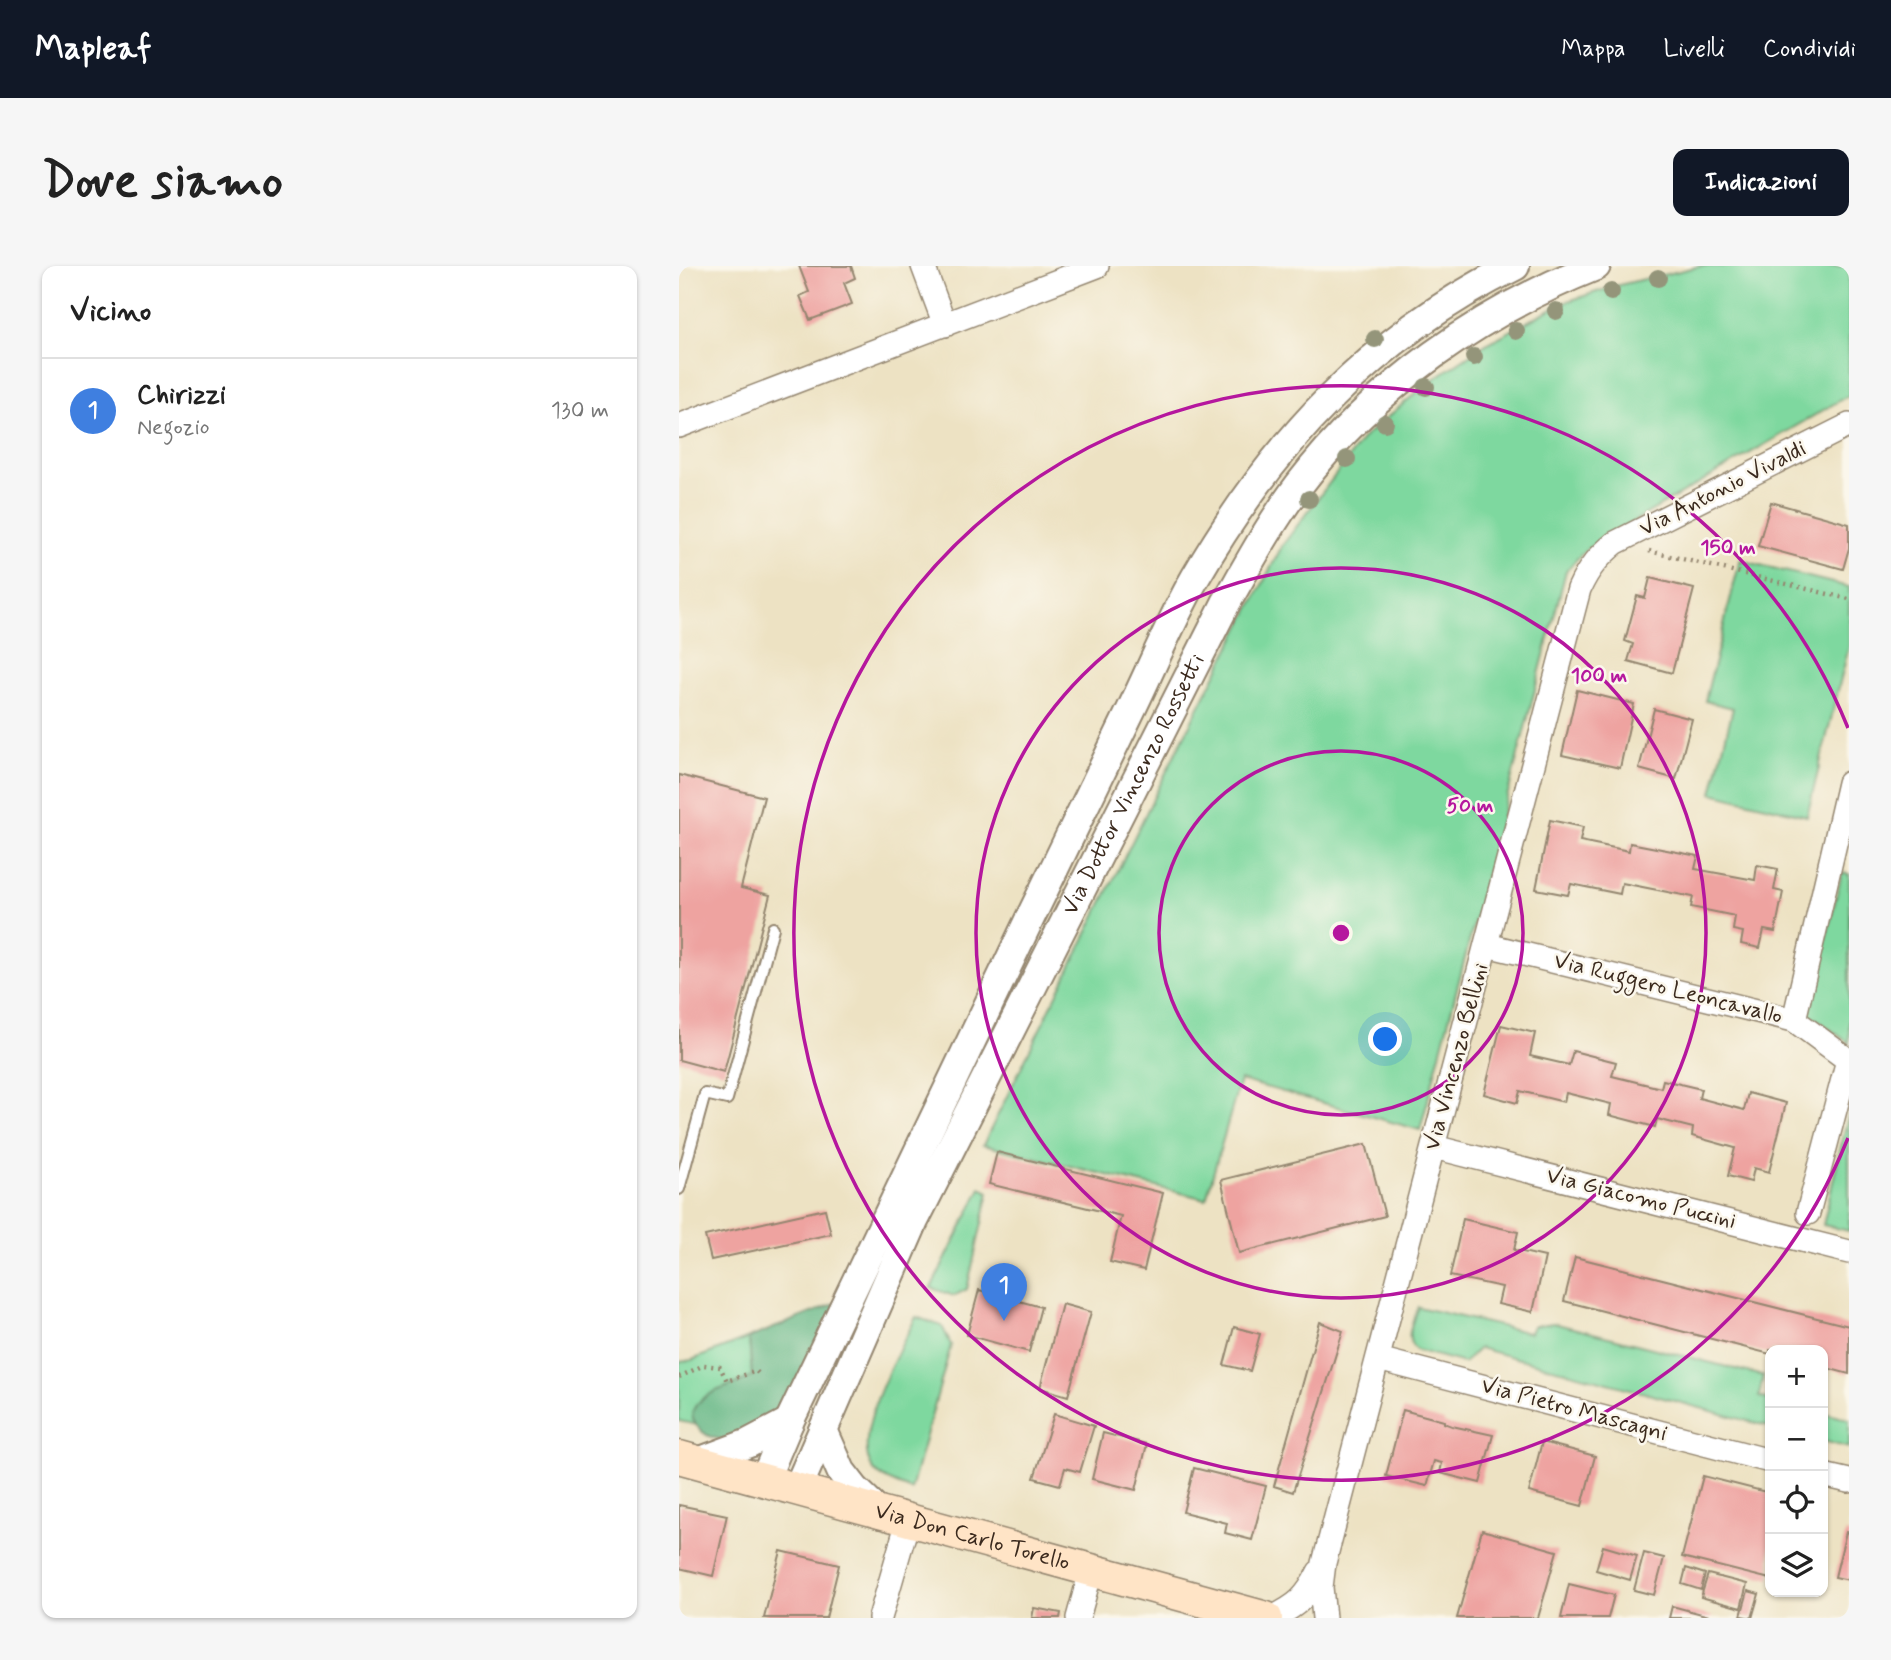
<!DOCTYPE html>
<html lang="it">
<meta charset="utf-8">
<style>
body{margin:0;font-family:Mynerve,sans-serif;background:#f6f6f6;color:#222}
.controls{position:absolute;right:21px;bottom:21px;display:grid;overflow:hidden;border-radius:14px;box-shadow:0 2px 5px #0004}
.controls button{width:63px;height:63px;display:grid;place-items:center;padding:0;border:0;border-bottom:2px solid #e0e0e0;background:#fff;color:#222;font:35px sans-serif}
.you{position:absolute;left:707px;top:774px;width:24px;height:24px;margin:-18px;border:5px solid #fff;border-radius:50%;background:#1a73e8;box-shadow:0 0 0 10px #1a73e833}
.badge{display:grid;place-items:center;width:46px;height:46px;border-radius:50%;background:#111827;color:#fff;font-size:23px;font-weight:700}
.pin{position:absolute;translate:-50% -58px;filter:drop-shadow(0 2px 4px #0008)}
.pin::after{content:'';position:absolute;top:37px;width:24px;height:21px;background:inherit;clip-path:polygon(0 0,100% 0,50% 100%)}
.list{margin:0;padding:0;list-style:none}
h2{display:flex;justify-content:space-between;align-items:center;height:91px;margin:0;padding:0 28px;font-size:30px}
h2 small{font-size:23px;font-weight:400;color:#767676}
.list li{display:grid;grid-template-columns:46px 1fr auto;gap:21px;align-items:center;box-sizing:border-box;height:105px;padding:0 28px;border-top:2px solid #e0e0e0}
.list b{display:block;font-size:26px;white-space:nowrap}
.list p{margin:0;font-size:23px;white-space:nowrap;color:#767676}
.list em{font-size:23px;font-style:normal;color:#767676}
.icon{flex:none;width:38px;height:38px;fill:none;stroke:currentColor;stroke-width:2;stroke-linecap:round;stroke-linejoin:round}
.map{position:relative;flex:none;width:1170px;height:1352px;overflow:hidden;border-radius:14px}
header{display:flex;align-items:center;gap:42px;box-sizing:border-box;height:98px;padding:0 35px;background:#111827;color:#fff}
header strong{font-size:33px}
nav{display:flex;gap:38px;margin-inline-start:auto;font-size:24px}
.intro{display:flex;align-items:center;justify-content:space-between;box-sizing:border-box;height:168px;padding:0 42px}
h1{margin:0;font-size:49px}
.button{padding:18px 32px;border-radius:14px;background:#111827;color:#fff;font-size:24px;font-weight:700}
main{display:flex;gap:42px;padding:0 42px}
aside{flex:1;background:#fff;border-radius:14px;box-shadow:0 2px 5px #0004}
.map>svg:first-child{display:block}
.green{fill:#7ed89f;stroke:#5c815e;stroke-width:2}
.forest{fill:#66b886;stroke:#507152;stroke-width:2}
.building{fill:#eea3a0}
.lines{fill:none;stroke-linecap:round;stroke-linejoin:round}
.service-casing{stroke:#948670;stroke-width:14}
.minor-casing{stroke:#948670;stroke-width:26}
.tertiary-casing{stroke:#948670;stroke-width:32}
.secondary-casing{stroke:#948670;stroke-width:35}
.path{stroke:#948670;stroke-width:4.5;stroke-dasharray:2 5;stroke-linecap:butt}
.service{stroke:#fff;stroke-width:10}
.minor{stroke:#fff;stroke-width:23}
.tertiary{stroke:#fff;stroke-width:28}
.secondary{stroke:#ffe4c6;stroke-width:32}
.tree{fill:#94957a}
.ring{fill:none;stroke:#b5179e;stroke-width:3.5}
.labels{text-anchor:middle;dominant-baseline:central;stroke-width:5;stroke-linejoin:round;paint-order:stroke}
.street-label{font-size:23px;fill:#3b2a1e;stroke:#fbf7ec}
.centre{fill:#b5179e;stroke:#fbf7ec;stroke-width:3.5}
.ring-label{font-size:21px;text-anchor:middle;font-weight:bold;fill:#b5179e;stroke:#fbf7ec;stroke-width:5;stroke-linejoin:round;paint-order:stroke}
</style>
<header>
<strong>Mapleaf</strong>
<nav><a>Mappa</a><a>Livelli</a><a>Condividi</a></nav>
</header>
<div class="intro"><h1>Dove siamo</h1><a class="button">Indicazioni</a></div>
<main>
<aside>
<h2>Vicino<small></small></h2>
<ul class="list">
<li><span class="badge" style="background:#3f7fe0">1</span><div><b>Chirizzi</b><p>Negozio</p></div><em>130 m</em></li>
</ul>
</aside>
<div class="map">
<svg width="1170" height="1352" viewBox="0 0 1170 1352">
<rect width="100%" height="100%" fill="#fbf7ec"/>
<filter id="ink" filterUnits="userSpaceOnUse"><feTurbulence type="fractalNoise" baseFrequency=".0143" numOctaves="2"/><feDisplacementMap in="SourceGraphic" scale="14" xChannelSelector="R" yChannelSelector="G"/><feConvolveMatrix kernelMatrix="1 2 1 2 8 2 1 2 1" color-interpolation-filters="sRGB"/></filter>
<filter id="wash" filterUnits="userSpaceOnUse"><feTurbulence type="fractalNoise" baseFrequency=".00686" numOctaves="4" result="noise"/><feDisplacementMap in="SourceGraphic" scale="28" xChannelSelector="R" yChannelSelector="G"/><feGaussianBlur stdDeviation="1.57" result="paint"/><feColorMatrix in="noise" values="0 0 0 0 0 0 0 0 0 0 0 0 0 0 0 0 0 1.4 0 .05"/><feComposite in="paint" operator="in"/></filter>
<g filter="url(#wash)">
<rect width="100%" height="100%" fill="#ede2c3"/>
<path class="green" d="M1022 0H1170V129L906 284 887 305 741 864 561 814 527 933 304 879 501 478 603 280 685 171 750 116 807 78 883 37 940 19Z
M1061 294 1170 321V380L1128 550 1033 527 1054 442 1026 435Z
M1163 607 1170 608V777L1129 747Z
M1170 845V965L1144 959Z
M302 922 310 926 288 1023 275 1030 252 1022Z
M739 1041 851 1067 854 1060 874 1057 1084 1110 1080 1131 1091 1134V1161L800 1082 785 1097 737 1084C724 1073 734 1055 739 1041Z
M237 1051 263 1060 272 1079 232 1224C219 1218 203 1214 194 1203 170 1170 221 1084 237 1051Z
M70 1072 73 1110 61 1118 51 1120 14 1154 18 1159 0 1155V1096L13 1094Z
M1144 1147 1170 1153V1182L1144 1175Z"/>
<path class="forest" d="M157 1037 108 1155C81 1165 34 1191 15 1155 11 1148 15 1140 20 1136 36 1121 56 1121 73 1110L70 1072Z"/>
<g id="blocks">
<path class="building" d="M120 0H172L176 12 165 17 173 38 131 54 121 30 130 26Z
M1092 236 1170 258V282L1164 303 1079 280Z
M971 312 1015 323 993 407 949 395 954 378 946 375 958 330 966 332Z
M898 424 955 438 941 502 883 489Z
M975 443 1013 453 997 513 960 503Z
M0 509 85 531 62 622 91 629 45 806 0 794Z
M871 554 904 561 901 575 950 585 951 577 1019 590 1016 603 1076 614 1078 599 1099 603 1095 624 1104 626 1096 666 1085 664 1081 682 1062 678 1064 666 1054 664 1056 650 1012 641 1014 631 943 617 941 628 892 618 889 629 857 623Z
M822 759 856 767 851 790 890 799 894 785 937 796 933 810 982 822 984 814 1022 823 1020 832 1065 844 1069 827 1107 837 1090 906 1075 902 1072 916 1049 910 1056 882 1013 870 1014 862 978 853 976 861 930 849 932 838 887 827 885 836 841 825 838 837 805 828Z
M687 878 706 950 560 987 542 914Z
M318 886 484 927 465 1004 431 996 442 950 310 918Z
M146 943 152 968 32 994 26 970Z
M784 953 839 966 835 984 866 991 854 1046 819 1038 823 1021 771 1010Z
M896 991 1170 1060V1108L1144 1101V1084H1091V1088L885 1035Z
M300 1024 362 1041 350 1086 288 1069Z
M383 1038 412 1046 389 1130 361 1122Z
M641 1056 664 1065 614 1226 595 1220Z
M555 1061 581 1068 571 1105 545 1099Z
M724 1144 765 1155V1157L773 1160 814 1169 801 1217 761 1207 763 1197 755 1195 748 1220 707 1210Z
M375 1148 415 1160 401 1206 386 1202 381 1219 355 1212Z
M424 1167 468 1178 457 1224 413 1213Z
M863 1176 916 1190 903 1240 850 1226Z
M515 1202 587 1220 573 1274 546 1267 548 1257 504 1246Z
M1024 1210 1091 1227V1313L1003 1291Z
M0 1239 48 1249 34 1310 0 1302Z
M803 1264 878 1285 859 1352H778Z
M1167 1266 1170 1267V1314L1156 1311Z
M924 1280 958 1290 951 1314 917 1304Z
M102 1285 160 1299 147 1352H85Z
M965 1287 985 1292 975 1329 955 1324Z
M1007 1302 1026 1308 1022 1324 1003 1318Z
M1029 1308 1068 1318 1062 1342 1022 1331Z
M890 1318 935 1329 929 1352H882Z
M1069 1325 1080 1328 1073 1352 1062 1350Z
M993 1340 1034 1351V1352H990Z
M355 1342 382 1347 381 1352H353Z"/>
</g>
</g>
<g filter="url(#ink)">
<use href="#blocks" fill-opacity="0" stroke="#948670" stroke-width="2"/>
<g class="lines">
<defs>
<path id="service" d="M0 923 26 828 48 833 94 662"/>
<path id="minor" d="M244 0 266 59
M0 160 418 0
M808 679 1115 754 1169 794 1129 947
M1115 754 1170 517
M755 881 1170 986
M699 1093 1091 1195
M1144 1209 1170 1215
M201 1352 229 1255
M399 1352 412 1305
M593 1352C619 1339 627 1332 640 1306
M645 1352 642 1321 645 1297 900 323C909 303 919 291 936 277L1170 159"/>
<g id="tertiary">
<path d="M144 1164 162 1205 176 1223 202 1248"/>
<path d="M19 1196 70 1177 110 1156"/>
<path d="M85 1215 110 1156C190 988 271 820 351 652 385 583 418 514 452 444 473 401 492 354 516 312 595 176 693 70 836 0"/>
<path id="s1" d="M118 1224 235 955 547 337C570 297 592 256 620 219 696 119 801 46 917 0"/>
</g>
<g id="secondary">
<path id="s2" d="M0 1191 587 1352"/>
</g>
</defs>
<use href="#service" class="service-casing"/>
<use href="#minor" class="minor-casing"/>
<use href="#tertiary" class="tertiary-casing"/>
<use href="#secondary" class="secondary-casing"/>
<path class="path" d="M970 285 1170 333
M0 1111 25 1099 41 1101 48 1115 77 1105 81 1109"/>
<use href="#service" class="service"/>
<use href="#minor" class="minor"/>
<use href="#tertiary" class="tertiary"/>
<use href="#secondary" class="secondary"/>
</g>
<g class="tree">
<circle cx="979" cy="12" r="9"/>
<circle cx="932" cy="26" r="9"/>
<circle cx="877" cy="45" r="9"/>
<circle cx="837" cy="65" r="9"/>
<circle cx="696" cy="73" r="9"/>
<circle cx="795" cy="91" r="9"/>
<circle cx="747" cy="121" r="9"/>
<circle cx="706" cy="157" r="9"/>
<circle cx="668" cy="193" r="9"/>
<circle cx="630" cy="233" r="9"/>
</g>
</g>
<g class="ring">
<circle cx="662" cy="667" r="182"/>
<circle cx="662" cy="667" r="365"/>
<path d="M1169 872A547 547 0 1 1 1169 462"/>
</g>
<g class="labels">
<g class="street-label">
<text transform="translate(1044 223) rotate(-27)">Via Antonio Vivaldi</text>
<text stroke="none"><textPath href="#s1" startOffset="782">Via Dottor Vincenzo Rossetti</textPath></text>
<text transform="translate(989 723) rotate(14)">Via Ruggero Leoncavallo</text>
<text transform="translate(778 791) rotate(-75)">Via Vincenzo Bellini</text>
<text transform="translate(962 933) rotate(14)">Via Giacomo Puccini</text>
<text transform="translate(895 1144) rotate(15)">Via Pietro Mascagni</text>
<text stroke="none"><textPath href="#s2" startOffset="304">Via Don Carlo Torello</textPath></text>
</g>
</g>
<circle cx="662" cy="667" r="10" class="centre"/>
<g class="ring-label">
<text x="1049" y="288">150 m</text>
<text x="920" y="416">100 m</text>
<text x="791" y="546">50 m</text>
</g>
</svg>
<div class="controls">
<button>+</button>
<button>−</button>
<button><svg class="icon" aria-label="locate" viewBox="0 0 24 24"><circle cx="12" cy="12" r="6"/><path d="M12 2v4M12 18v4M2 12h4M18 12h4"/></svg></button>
<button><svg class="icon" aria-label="layers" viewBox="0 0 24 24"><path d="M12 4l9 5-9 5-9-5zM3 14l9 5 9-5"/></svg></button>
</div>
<div class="you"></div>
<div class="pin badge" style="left:325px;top:1055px;background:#3f7fe0">1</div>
</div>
</main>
